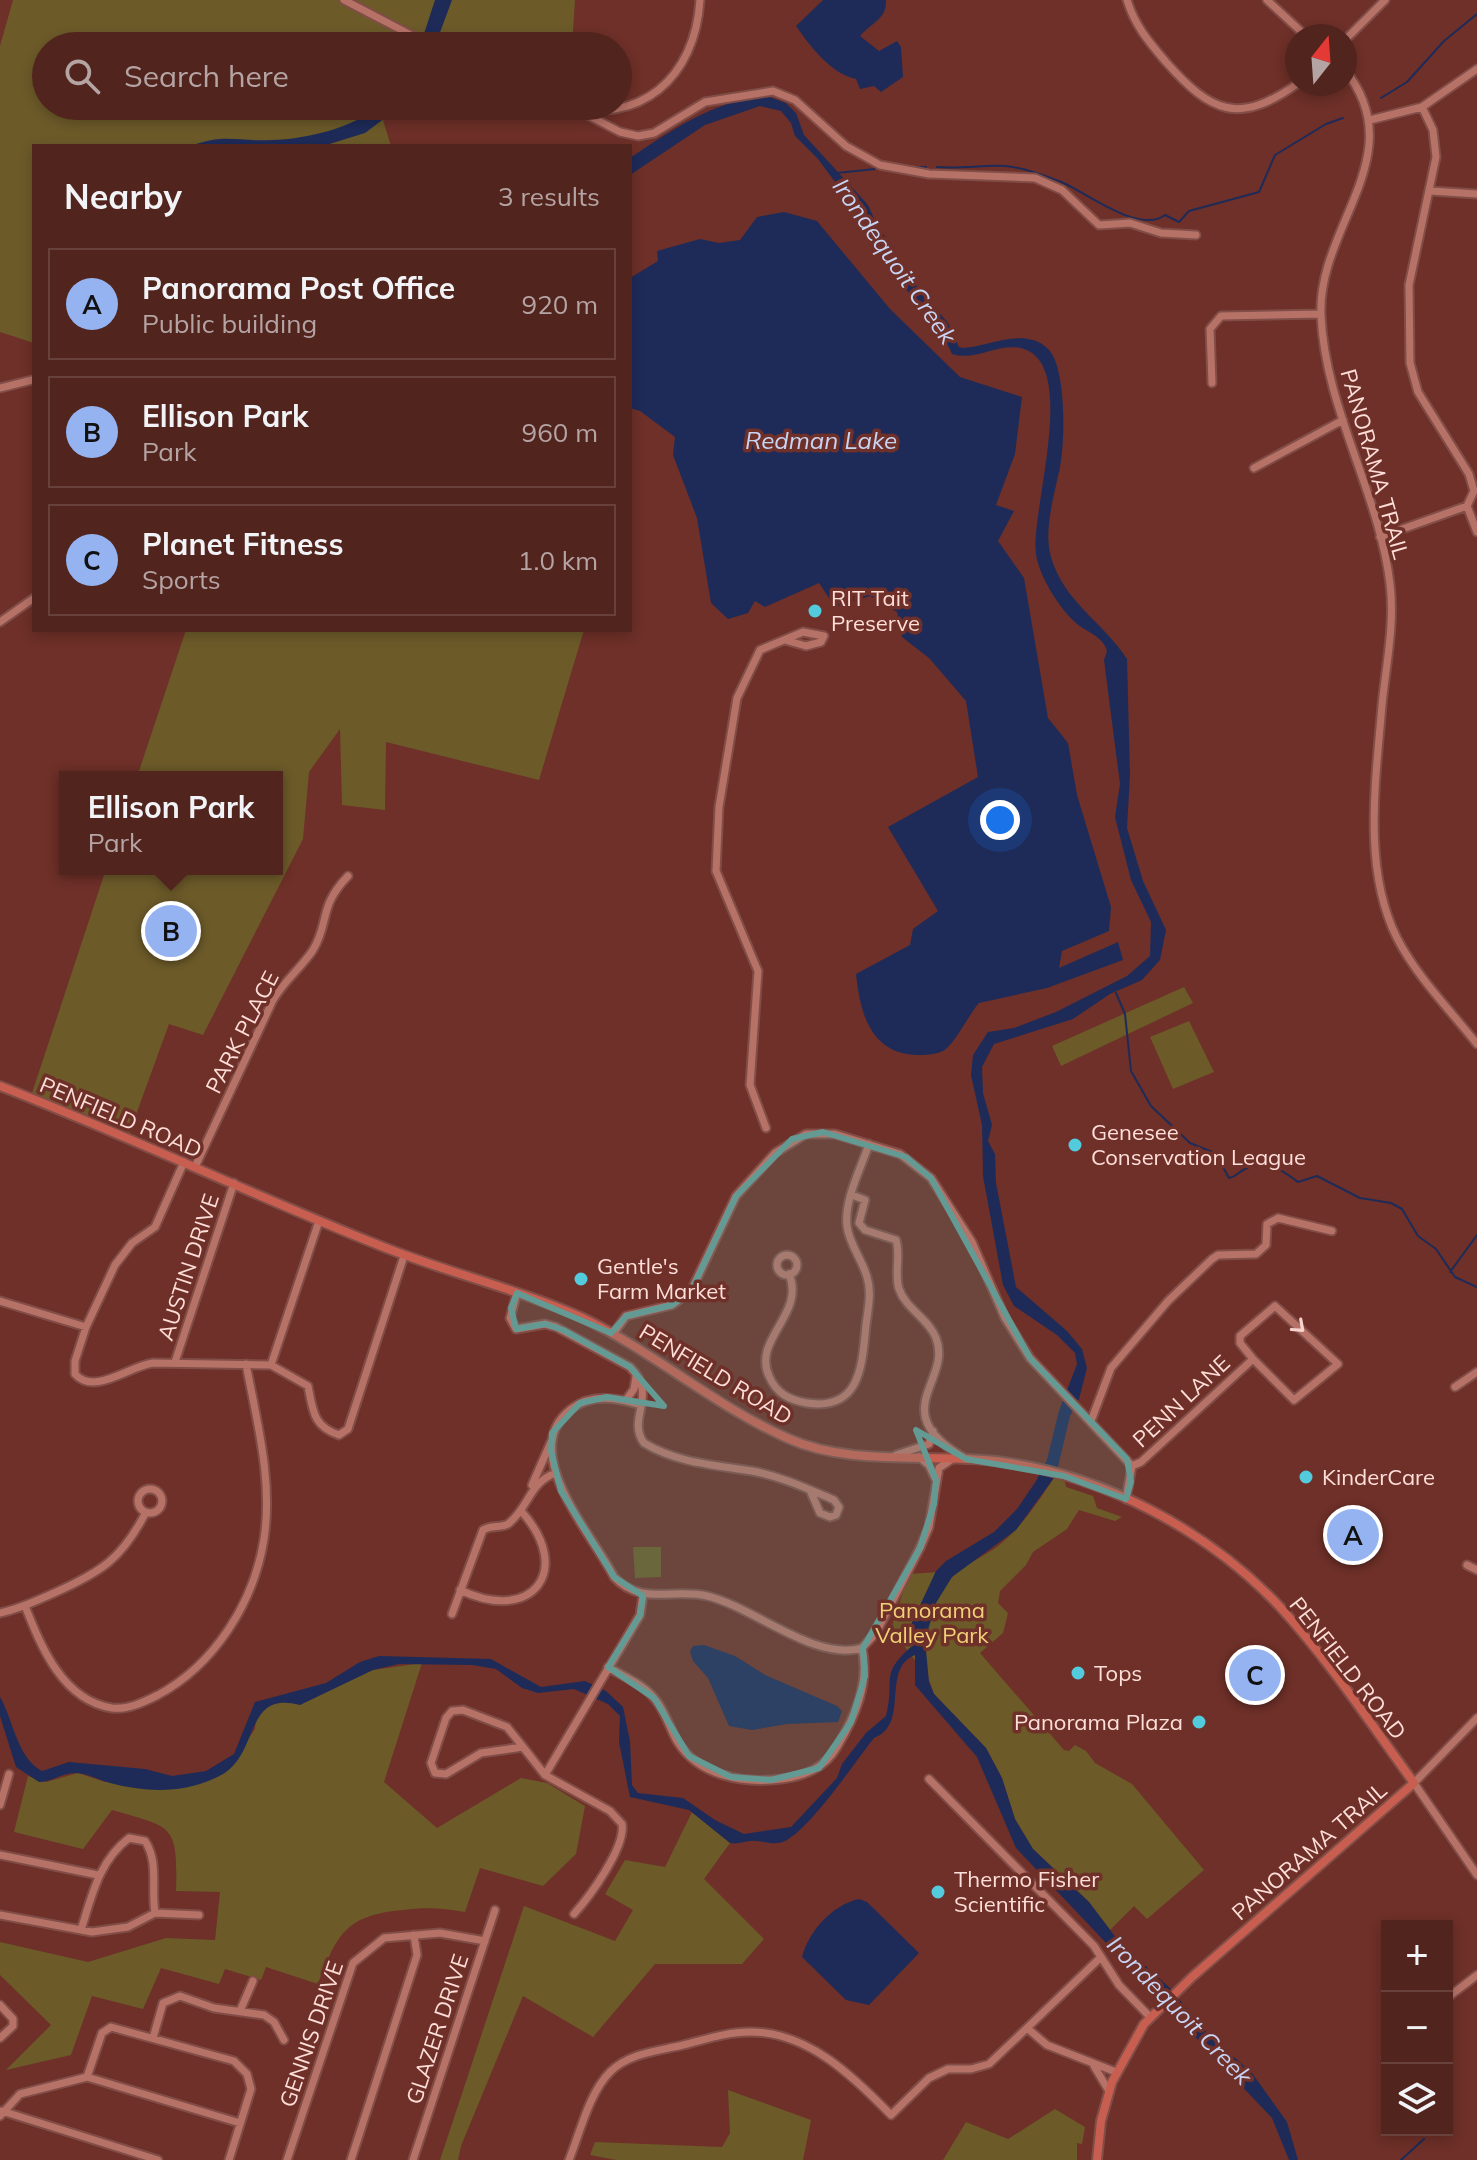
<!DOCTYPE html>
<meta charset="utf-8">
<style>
body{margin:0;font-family:Mulish,sans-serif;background:#5c302b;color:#f1f3f6}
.controls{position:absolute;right:24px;bottom:24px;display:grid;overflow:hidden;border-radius:0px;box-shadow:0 4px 12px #0003}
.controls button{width:72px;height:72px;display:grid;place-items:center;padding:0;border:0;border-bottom:2px solid #68413c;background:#52241e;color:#f1f3f6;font:40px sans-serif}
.compass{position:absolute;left:1285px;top:24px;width:72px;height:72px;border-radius:50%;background:#52241e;box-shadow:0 4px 12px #0003;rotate:17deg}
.you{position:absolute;left:1000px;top:820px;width:28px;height:28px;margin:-20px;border:6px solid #fff;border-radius:50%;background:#1a73e8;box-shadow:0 0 0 12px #1a73e833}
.badge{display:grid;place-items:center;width:52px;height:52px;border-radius:50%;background:#95b2f1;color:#111;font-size:26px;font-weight:700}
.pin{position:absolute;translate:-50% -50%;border:4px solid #fff;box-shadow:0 2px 8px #0006}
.popup{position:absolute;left:59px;top:771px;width:224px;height:104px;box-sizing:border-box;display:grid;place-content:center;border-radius:0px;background:#52241e;filter:drop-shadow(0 2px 6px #0005);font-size:26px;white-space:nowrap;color:#b5a4a4}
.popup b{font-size:30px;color:#f1f3f6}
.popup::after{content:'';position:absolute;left:50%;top:100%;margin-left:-16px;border:16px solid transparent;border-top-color:#52241e}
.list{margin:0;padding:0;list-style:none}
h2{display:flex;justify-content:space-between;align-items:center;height:104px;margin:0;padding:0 32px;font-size:34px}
h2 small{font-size:26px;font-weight:400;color:#b5a4a4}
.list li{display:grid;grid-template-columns:52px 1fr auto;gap:24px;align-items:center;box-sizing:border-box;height:112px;margin:0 16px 16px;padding:0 16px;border:2px solid #68413c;border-radius:0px}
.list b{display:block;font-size:30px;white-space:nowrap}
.list p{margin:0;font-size:26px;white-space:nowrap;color:#b5a4a4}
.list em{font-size:26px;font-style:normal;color:#b5a4a4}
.icon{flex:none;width:44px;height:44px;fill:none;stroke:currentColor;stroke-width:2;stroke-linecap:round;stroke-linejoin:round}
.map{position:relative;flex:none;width:1477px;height:2160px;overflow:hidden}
.search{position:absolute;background:#52241e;box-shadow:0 4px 12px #0003;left:32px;top:32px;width:600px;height:88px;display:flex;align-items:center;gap:20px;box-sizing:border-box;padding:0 28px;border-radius:44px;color:#b5a4a4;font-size:30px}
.panel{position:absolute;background:#52241e;box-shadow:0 4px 12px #0003;left:32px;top:144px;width:600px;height:488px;border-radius:0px}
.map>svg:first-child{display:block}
.green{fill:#6c5a29}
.water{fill:#1e2b59}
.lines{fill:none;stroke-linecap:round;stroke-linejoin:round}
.stream{stroke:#1e2b59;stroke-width:2}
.minor-casing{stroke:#814d47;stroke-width:11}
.major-casing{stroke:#814d47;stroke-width:12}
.minor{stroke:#b77267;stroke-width:7}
.major{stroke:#c75e50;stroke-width:8}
.oneway{stroke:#f7d3cd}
.marked{fill:#639a93;fill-opacity:0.2;stroke:#639a93;stroke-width:6;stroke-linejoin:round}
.poi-dot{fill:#54cadd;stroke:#6e3028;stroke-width:3}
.labels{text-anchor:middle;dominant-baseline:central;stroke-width:7;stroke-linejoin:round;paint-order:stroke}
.street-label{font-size:22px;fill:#feded8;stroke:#6e3028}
.poi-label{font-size:22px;fill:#feded8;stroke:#6e3028;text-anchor:start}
.park-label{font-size:22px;fill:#f1d078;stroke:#6e3028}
.water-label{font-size:24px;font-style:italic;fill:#c8d4f4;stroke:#6e3028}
</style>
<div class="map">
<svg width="1477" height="2160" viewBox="0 0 1477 2160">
<rect width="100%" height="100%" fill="#6e3028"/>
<path class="green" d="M13 0H575L572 46H559L533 36 504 35 491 46H46V106H401L383 120 391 146H34V343L0 332V46Z
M186 630H584L539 780 386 742 385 810 342 805 340 729 309 772 303 839 203 1035 169 1024 129 1134 32 1093 106 869H277V777H137Z
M1184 987 1193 1003 1061 1066 1052 1046Z
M1189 1021 1214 1072 1173 1089 1150 1037Z
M1054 1478 1065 1482 1066 1487 1093 1496 1097 1508 1122 1517 1115 1521 1079 1510 1067 1529 1033 1552 1026 1565 1000 1591 998 1603 1008 1613 1003 1633 980 1653 1064 1750 1069 1751 1075 1745 1086 1751 1095 1763 1132 1784 1204 1870 1147 1919 1134 1906 1110 1930 1089 1902 1033 1849 1015 1819 1002 1778 986 1748 934 1694 928 1677 891 1629 909 1574 939 1572 948 1582C962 1564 981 1559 998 1546 1022 1527 1037 1503 1054 1478Z
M633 1547H661V1577L635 1578Z
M422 1663 384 1782 437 1828 521 1778 547 1783 585 1806 576 1854 543 1886 480 1868 465 1912C443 1908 425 1907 403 1910 346 1915 337 1934 318 1984L266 1967 261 1980 225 1969 219 1984 161 1968 143 2009 92 1996 71 2055 6 2070 51 2025 0 1975V1942L88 1962 166 1938 215 1940 220 1892 176 1891C178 1823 173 1828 112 1810L83 1849 14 1832 28 1776 46 1782 78 1773 105 1782 225 1773 255 1729 256 1717 266 1707 373 1670Z
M692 1812 730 1843 704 1879 764 1939 742 1964H655L593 2037 523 1996 461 2146 458 2160H440L524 1906 615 1941 633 1910 605 1894 625 1860 665 1867Z
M728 2090 811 2120 803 2160H616L590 2155 595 2142 722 2147 730 2133Z
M1055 2109 1085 2127 1082 2144 1077 2143V2160H943L966 2122 1008 2139Z"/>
<path class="water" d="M435 0H452L435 46H420Z
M823 0H886C887 19 871 23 860 36L879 51 897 41 901 47 903 77 881 92 874 86 860 89 856 79C831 74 810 46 796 26Z
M764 95 786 103 796 113 804 135 868 205 876 223 917 286 948 323 959 347C976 353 1021 324 1047 348 1067 365 1065 442 1060 467 1055 493 1043 530 1051 557 1064 602 1103 622 1127 659L1130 775 1127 828 1143 881 1166 930 1160 960 1142 980 1110 994 1073 1019 994 1044 982 1067 983 1093 992 1125 988 1141 995 1154 996 1183 1016 1287 1067 1331 1082 1349 1087 1368 1079 1399 1070 1416 1056 1475 1016 1530 952 1577 936 1603 925 1640 929 1682 934 1694 986 1748 1002 1778 1015 1819 1033 1849 1089 1902 1120 1943 1170 1988 1207 2033 1252 2073 1287 2122 1298 2160H1289L1272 2118 1016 1848 977 1757 915 1685V1655C880 1669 911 1724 874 1738 854 1763 812 1827 785 1841 775 1846 765 1841 755 1841 746 1840 740 1845 730 1843L689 1810 630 1797 619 1742 620 1716 608 1704 574 1689 538 1693 522 1688 496 1669 472 1665 399 1664 373 1670 300 1705C244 1690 260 1752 223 1774 187 1794 148 1793 110 1783 99 1780 86 1773 75 1773 62 1773 52 1782 39 1782L16 1767 0 1716V1697C13 1719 17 1758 42 1771L69 1762 145 1769 172 1776 206 1771 234 1754 255 1702 326 1683 360 1662 379 1656 491 1659 541 1687 585 1681 606 1691 623 1707 630 1741 632 1785 638 1793 683 1798 715 1820 744 1834 791 1827 837 1778 842 1764 866 1733 886 1716C896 1679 878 1676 912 1646L908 1631 936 1571 946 1561 994 1532 1017 1509 1036 1481 1047 1460 1059 1411 1077 1364 1075 1353 1057 1335 1014 1306 1003 1285 983 1176 982 1125 971 1075 973 1055 988 1032 1014 1028 1056 1012 1127 976 1150 956 1151 922 1131 880 1115 817 1120 784 1104 660 1107 651C1103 636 1086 632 1076 623 1059 608 1039 576 1036 554 1030 512 1079 367 1024 349 999 341 977 362 952 354L941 331 899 281 856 210 818 159 795 136 791 123 781 111 760 106 705 125 630 175V158C675 128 709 104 764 95Z
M380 106H401L365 133 323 146H191C224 133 239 142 272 140 308 139 351 128 380 106Z
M784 212 817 221 890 309 960 377 1022 397 1015 454 996 505 1014 511 998 541 1024 578 1048 718 1068 743 1077 795 1111 907 1109 931 1062 951 1059 968 1118 942 1123 960 1047 988 979 1003C968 1016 958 1038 946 1049 938 1055 925 1055 916 1055 870 1053 860 1012 856 974L910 945 913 929 938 911 888 827 978 777 966 701 929 658 902 637 897 612 870 596 835 607 819 583 765 607 755 601 748 613 728 619 711 603 697 518 673 455 675 437 640 411 630 408V278L658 261 657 251 700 239 719 243 740 240 757 217Z
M704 1645 735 1656 765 1675 837 1706 842 1711 838 1722 787 1724 752 1730 729 1726 708 1678 693 1661 690 1651 693 1646Z
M859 1899 867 1902 919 1953 869 2005 846 2000 802 1957C809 1931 832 1905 859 1899Z"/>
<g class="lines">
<path class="stream" d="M1381 98 1407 82 1444 41 1477 14
M912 167H926
M937 167C960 169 982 165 1005 166 1022 167 1043 175 1059 181 1085 191 1139 235 1165 215L1179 222 1189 211 1259 192 1275 155 1326 124 1343 118
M837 173 875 169
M1116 993 1125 1014 1131 1071 1151 1106 1190 1143 1215 1153 1229 1178C1237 1177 1238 1172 1245 1169 1266 1157 1283 1171 1298 1182L1317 1176 1360 1198 1391 1203 1402 1209 1418 1236 1436 1249 1455 1277 1477 1287
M1450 1272 1477 1235
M1401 2160 1424 2139"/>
<defs>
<path id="minor" d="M344 0 432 46
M1127 0C1135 26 1149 42 1166 62 1211 113 1239 125 1297 84
M1267 0 1306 36
M1345 40 1385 0
M1345 70C1413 155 1317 227 1321 315 1325 409 1379 492 1390 584 1395 624 1386 665 1382 705 1376 779 1362 868 1397 938 1417 977 1450 1010 1477 1044
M561 106C641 126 695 78 700 0
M578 110 620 132 638 136 654 133 705 102 773 91 795 100 846 146 880 165 929 174 1035 178 1062 190 1099 225 1130 223 1161 233 1196 235
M1370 120 1422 107 1477 69
M1431 191 1477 194
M1212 383 1210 329 1221 316 1321 314
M0 388 32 380
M1254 468 1343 420
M1467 506 1477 532
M1380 537 1467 506 1474 491 1469 474 1418 392 1410 363 1409 285 1436 157 1433 130 1422 107
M0 622 34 598
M766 1128 750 1085 758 971 716 871 719 807 737 698 760 650 803 632 824 636 821 642 806 646 785 640
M184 1162 155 1227 132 1243 115 1265 86 1327 75 1361V1374C94 1396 129 1366 153 1363L271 1365 308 1386C313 1411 313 1426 339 1435L348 1429 404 1256
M195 1167 273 1000C284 981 301 968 313 950 330 922 318 907 348 876
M852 1195 865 1200 859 1223 865 1230 896 1240C901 1256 894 1273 899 1289 906 1309 929 1319 936 1338 953 1382 883 1411 966 1459
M777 1265a10 10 0 1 1 20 0a10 10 0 1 1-20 0Z
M789 1274C806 1314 752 1339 769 1376 776 1393 789 1400 807 1403 861 1411 862 1365 866 1325 868 1309 872 1292 867 1277 862 1259 849 1244 847 1226 844 1200 861 1168 869 1144
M517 1293 510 1318 516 1329 545 1324 556 1327 630 1367C659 1396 626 1418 644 1443 677 1463 715 1465 752 1471 780 1476 808 1489 834 1500L839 1507 836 1515 830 1517 820 1513 810 1490
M0 1301 86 1327
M613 1334 626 1316 672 1305 691 1291 736 1196 775 1153 806 1134H835L900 1154 931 1178 972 1242 1005 1318 1030 1358 1132 1466 1126 1499
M175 1362 234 1183
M271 1365 319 1221
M1455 1387 1477 1372
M626 1400 634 1389 636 1376
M641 1405C618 1398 592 1393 571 1409 516 1451 593 1535 614 1577 640 1606 675 1588 707 1596 754 1607 815 1662 862 1648L876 1633 920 1548 929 1527 939 1468 952 1459
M1091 1421 1111 1368 1168 1301 1212 1259 1218 1255 1256 1254 1266 1245 1267 1224 1278 1218 1332 1231
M896 1455 929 1444 933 1431
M919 1457 929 1465 935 1478
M1132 1466 1141 1462 1253 1359 1294 1400 1338 1364 1275 1306 1240 1336V1343L1253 1359
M532 1485 551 1442
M138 1501a12 12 0 1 1 24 0a12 12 0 1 1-24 0Z
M1467 1565 1477 1570
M460 1590C532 1624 574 1571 522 1512
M25 1606C41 1646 62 1700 112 1708 128 1710 144 1702 158 1695 214 1665 254 1603 264 1539 273 1481 257 1422 246 1364
M0 1613C19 1609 36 1601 54 1593 101 1572 122 1559 146 1512
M452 1614 483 1530C491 1525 501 1528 508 1524 529 1508 529 1482 556 1473
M608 1667C622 1676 643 1684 654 1698 665 1710 669 1727 677 1741 698 1776 744 1784 781 1779 805 1776 825 1768 837 1747 855 1717 870 1683 862 1648
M463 1710 507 1727 523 1747 481 1753 446 1774 435 1773 431 1763 446 1718 452 1711Z
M1477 1718 1414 1783 1477 1875
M523 1747 545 1775 610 1811 622 1824C626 1847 590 1896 574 1914
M545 1775 640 1615 643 1595
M929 1779 1094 1946 1119 1985 1150 2017
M0 1805 9 1774
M0 1855 98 1875
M0 1915 92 1932 128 1927 155 1913 199 1915
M81 1930C92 1895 99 1861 129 1838L145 1841C159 1862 151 1888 155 1913
M1447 1998 1477 1975
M0 2005 13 2019V2026L0 2038
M240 2011 253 1981
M1027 2028 1101 1957
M153 2038 163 2003 180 1996 214 2008 264 2015 274 2022 284 2040
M1386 2058 1387 2055
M1094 2066 1109 2091
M87 2077 102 2033 111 2027 234 2061 247 2074 251 2089 229 2160
M2 2111 158 2160
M0 2116 20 2094 87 2077 240 2123
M287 2160 353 1963 384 1938 440 1933 485 1941
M351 2160 417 1955 414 1935
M413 2160 495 1910
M569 2160C580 2133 589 2093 610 2072 629 2053 658 2051 683 2045 704 2040 726 2032 749 2032 807 2031 853 2076 891 2115L929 2078 948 2069H971L989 2064 1027 2028 1047 2045 1116 2072"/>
<path id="major" d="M0 1086C127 1135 250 1194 376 1244 444 1272 516 1288 583 1318 654 1352 715 1406 787 1438 851 1467 928 1453 996 1461 1102 1474 1208 1530 1281 1608 1330 1662 1371 1724 1414 1783L1192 1977 1144 2024 1112 2082 1101 2121 1097 2160"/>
</defs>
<use href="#minor" class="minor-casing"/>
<use href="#major" class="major-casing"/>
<use href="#minor" class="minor"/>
<use href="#major" class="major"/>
</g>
<defs><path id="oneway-chevron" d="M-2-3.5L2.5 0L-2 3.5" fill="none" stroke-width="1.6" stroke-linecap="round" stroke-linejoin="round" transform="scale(2)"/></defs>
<use class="oneway" href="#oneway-chevron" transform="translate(1299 1327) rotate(42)"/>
<path class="marked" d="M823 1132 906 1157 931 1178 1030 1358 1127 1459 1131 1482 1126 1499 1064 1476 966 1459 916 1430 936 1480 934 1504 920 1548 863 1648 865 1676 851 1722 819 1768 771 1780 731 1777 689 1756 654 1698 608 1667 640 1615 643 1596 614 1577 561 1491 551 1451 552 1433 580 1403 607 1397 664 1406 630 1367 563 1330 545 1324 516 1329 511 1308 517 1293 611 1333 626 1316 672 1305 691 1291 736 1196 792 1139Z"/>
<g class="poi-dot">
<circle cx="815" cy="611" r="8"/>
<circle cx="1075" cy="1145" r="8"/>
<circle cx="581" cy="1279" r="8"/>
<circle cx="1306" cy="1477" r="8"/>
<circle cx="1078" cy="1673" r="8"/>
<circle cx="1199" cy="1722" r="8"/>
<circle cx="938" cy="1892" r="8"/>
</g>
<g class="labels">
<g class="street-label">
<text transform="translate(1375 464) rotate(74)">PANORAMA TRAIL</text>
<text transform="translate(242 1032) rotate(-63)">PARK PLACE</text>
<text transform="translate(121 1117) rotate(23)">PENFIELD ROAD</text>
<text transform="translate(188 1267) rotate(-72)">AUSTIN DRIVE</text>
<text transform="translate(716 1374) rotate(31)">PENFIELD ROAD</text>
<text transform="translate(1181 1401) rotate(-43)">PENN LANE</text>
<text transform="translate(1348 1668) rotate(52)">PENFIELD ROAD</text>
<text transform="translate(1309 1851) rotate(-41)">PANORAMA TRAIL</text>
<text transform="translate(437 2029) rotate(-72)">GLAZER DRIVE</text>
<text transform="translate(311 2034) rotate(-71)">GENNIS DRIVE</text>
</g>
<g class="poi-label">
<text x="831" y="598">RIT Tait<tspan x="831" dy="25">Preserve</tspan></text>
<text x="1091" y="1132">Genesee<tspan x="1091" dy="25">Conservation League</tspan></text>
<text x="597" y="1266">Gentle's<tspan x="597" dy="25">Farm Market</tspan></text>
<text x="1322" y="1477">KinderCare</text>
<text x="1094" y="1673">Tops</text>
<text x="1183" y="1722" text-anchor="end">Panorama Plaza</text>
<text x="954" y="1879">Thermo Fisher<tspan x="954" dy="25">Scientific</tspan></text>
</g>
<g class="park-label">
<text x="932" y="1610">Panorama<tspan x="932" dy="25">Valley Park</tspan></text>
</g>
<g class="water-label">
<text transform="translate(895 261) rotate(55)">Irondequoit Creek</text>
<text x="821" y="440">Redman Lake</text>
<text transform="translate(1180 2010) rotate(46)">Irondequoit Creek</text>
</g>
</g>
</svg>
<div class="controls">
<button>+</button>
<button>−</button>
<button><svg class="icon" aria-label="layers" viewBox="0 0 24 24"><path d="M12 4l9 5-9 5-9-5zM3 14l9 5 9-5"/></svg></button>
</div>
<svg class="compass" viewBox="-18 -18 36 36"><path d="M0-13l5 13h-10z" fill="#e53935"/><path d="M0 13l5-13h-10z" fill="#b5a4a4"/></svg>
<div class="you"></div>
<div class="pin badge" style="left:1353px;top:1535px">A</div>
<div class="pin badge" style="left:171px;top:931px">B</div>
<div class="popup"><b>Ellison Park</b>Park</div>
<div class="pin badge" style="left:1255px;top:1675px">C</div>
<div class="search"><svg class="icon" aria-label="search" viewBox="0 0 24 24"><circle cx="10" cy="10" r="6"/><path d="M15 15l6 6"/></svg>Search here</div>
<section class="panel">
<h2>Nearby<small>3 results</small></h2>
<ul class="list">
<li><span class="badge">A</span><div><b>Panorama Post Office</b><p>Public building</p></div><em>920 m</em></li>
<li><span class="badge">B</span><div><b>Ellison Park</b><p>Park</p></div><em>960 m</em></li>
<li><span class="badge">C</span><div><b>Planet Fitness</b><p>Sports</p></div><em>1.0 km</em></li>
</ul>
</section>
</div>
